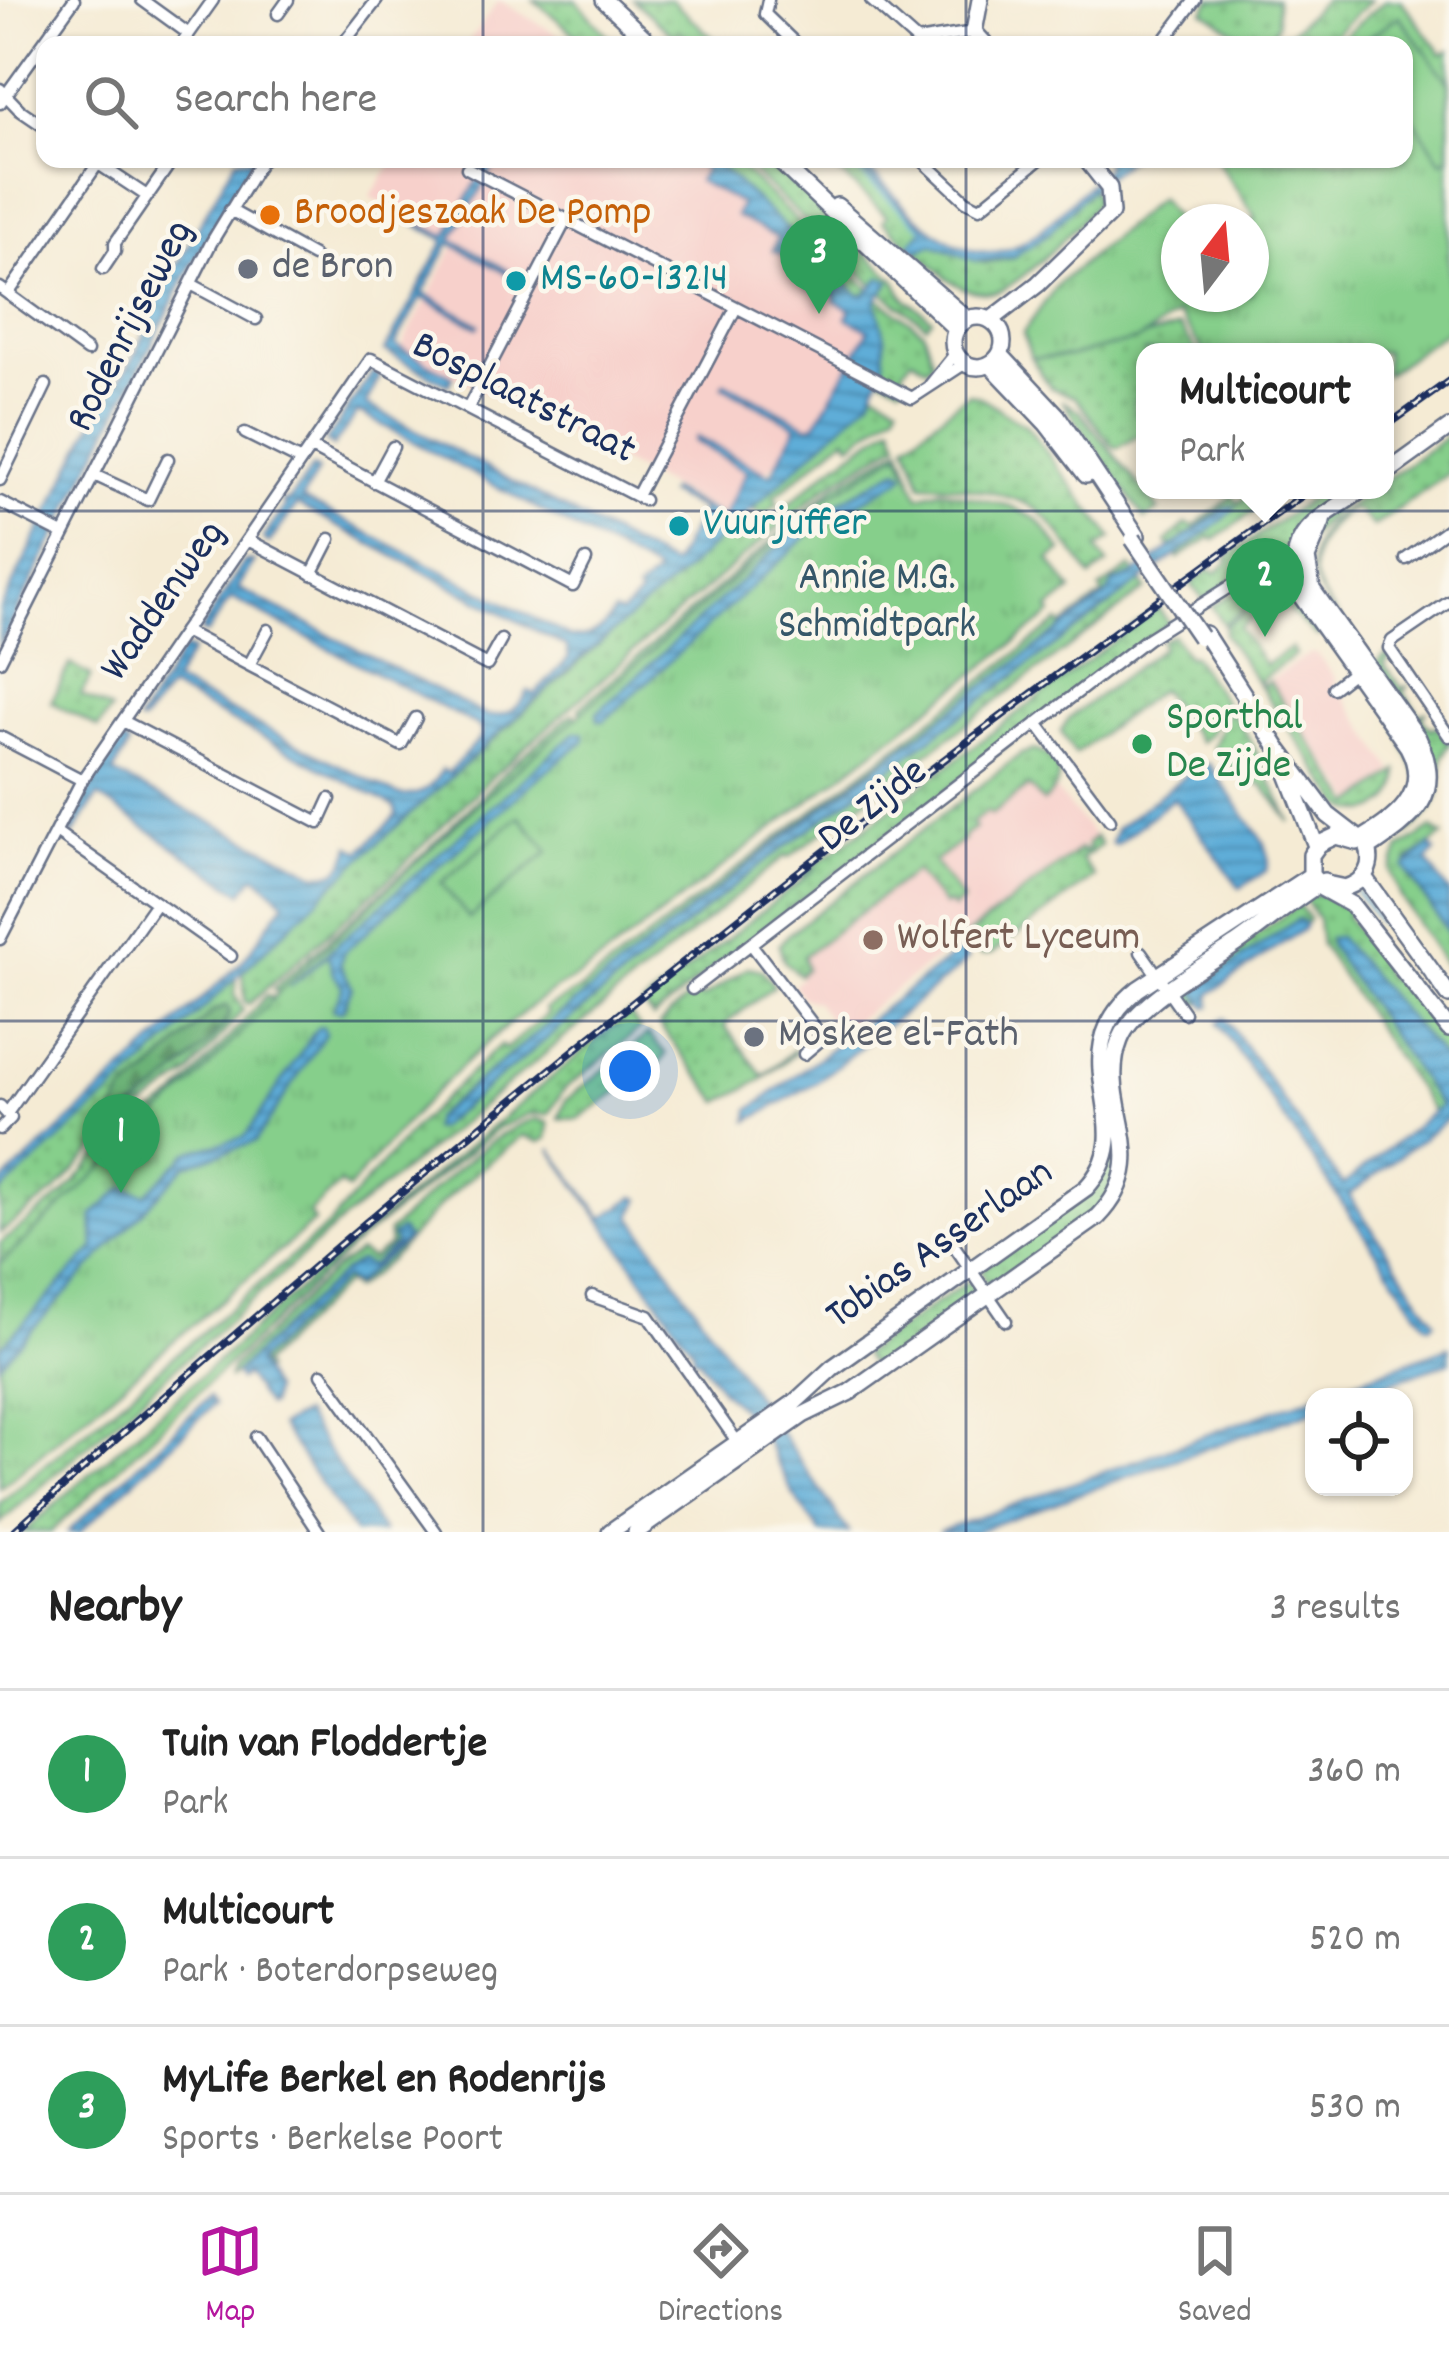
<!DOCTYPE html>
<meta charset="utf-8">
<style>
body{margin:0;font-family:Dekko,sans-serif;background:#f2f2f2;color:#222}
.controls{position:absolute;right:36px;bottom:36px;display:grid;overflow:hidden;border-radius:24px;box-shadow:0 3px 9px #0004}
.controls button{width:108px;height:108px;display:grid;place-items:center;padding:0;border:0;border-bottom:3px solid #e0e0e0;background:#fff;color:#222;font:60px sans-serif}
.compass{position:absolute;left:1161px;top:204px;width:108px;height:108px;border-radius:50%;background:#fff;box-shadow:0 3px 9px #0004;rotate:16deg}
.you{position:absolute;left:630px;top:1071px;width:42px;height:42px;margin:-30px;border:9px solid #fff;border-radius:50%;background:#1a73e8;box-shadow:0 0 0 18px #1a73e833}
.badge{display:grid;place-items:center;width:78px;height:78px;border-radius:50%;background:#b5179e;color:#fff;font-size:39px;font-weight:700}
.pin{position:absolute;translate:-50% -99px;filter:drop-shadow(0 3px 6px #0008)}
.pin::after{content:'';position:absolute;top:63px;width:42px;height:36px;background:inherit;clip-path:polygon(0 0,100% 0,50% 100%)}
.popup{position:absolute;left:1136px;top:343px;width:258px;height:156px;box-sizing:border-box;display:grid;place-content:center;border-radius:24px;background:#fff;filter:drop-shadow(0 3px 9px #0005);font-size:39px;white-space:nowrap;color:#767676}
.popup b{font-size:45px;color:#222}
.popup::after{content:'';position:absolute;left:50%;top:100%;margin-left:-24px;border:24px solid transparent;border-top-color:#fff}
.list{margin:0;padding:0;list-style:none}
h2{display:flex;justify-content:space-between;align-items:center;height:156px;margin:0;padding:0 48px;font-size:51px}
h2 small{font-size:39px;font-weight:400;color:#767676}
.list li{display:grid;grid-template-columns:78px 1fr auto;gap:36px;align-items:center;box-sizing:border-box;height:168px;padding:0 48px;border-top:3px solid #e0e0e0}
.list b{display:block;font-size:45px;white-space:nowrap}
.list p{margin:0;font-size:39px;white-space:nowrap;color:#767676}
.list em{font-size:39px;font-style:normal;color:#767676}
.icon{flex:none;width:66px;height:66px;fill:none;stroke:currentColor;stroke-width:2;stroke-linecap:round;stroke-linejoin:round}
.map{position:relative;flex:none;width:1449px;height:1532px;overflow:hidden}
.search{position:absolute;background:#fff;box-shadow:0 3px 9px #0004;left:36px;right:36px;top:36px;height:132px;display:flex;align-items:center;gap:30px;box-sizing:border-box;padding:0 42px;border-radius:24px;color:#767676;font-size:45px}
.sheet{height:660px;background:#fff}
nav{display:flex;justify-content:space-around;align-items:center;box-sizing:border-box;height:168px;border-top:3px solid #e0e0e0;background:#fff;font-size:33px;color:#767676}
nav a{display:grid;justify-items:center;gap:6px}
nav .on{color:#b5179e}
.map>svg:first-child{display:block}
.built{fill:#f7d0cb}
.grass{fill:url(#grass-dots);stroke:#507f74;stroke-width:3;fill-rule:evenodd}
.forest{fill:url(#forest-firs);stroke:#44706a;stroke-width:3}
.park{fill:url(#park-tufts);stroke:#507f74;stroke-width:3}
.pitch{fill:#86cf8b;stroke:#507f74;stroke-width:3}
.water{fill:url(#water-rules);stroke:#3c6e9b;stroke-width:3}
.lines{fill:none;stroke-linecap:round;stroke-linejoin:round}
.stream{stroke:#5eadd8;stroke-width:3}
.street-casing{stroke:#677187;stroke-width:15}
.secondary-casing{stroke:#677187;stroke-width:20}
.street{stroke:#fff;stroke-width:10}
.secondary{stroke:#fff;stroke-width:15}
.rail-casing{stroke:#1b2f5e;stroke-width:8}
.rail{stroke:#fbf7ec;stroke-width:3;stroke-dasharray:9;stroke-linecap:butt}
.secondary-bridge-casing{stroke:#677187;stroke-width:20;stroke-linecap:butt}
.secondary-bridge{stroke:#fff;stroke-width:15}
.grid{fill:none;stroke:#1b2f5e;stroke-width:3;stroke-opacity:0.55}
.food-dot{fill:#e8710a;stroke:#fbf7ec;stroke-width:4.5}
.worship-dot{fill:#6b7280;stroke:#fbf7ec;stroke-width:4.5}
.culture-dot{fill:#0f9aa8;stroke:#fbf7ec;stroke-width:4.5}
.leisure-dot{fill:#2e9e5b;stroke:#fbf7ec;stroke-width:4.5}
.education-dot{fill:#8d6e63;stroke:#fbf7ec;stroke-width:4.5}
.labels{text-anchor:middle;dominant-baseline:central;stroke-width:9;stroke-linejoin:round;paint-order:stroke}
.food-label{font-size:42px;fill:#c56008;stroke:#fbf7ec;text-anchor:start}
.worship-label{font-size:42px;fill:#5b616d;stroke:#fbf7ec;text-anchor:start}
.culture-label{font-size:42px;fill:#0d838f;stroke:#fbf7ec;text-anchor:start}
.street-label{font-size:42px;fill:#1b2f5e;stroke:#fbf7ec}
.park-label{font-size:42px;fill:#365769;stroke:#fbf7ec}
.leisure-label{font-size:42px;fill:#27864d;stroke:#fbf7ec;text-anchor:start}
.education-label{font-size:42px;fill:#785e54;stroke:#fbf7ec;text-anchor:start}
</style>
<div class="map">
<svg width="1449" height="1532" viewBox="0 0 1449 1532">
<defs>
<pattern id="grass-dots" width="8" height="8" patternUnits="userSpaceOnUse" patternTransform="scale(3)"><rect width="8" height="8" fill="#86cf8b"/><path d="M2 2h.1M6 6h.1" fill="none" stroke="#73b27a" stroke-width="1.8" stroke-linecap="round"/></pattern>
<pattern id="forest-firs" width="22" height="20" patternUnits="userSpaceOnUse" patternTransform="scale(3)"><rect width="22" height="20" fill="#6cb277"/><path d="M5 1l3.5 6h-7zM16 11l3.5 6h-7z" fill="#589165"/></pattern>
<pattern id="park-tufts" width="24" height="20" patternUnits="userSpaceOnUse" patternTransform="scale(3)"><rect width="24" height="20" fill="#86cf8b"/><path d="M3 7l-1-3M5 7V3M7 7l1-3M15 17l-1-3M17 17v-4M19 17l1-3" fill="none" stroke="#73b27a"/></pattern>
<pattern id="water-rules" width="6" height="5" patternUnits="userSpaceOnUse" patternTransform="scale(3)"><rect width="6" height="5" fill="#5eadd8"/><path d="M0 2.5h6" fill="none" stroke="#4d8db2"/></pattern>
</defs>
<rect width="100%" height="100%" fill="#fbf7ec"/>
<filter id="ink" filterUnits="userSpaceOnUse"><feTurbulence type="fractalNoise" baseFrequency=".00833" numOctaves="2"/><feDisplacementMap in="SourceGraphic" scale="24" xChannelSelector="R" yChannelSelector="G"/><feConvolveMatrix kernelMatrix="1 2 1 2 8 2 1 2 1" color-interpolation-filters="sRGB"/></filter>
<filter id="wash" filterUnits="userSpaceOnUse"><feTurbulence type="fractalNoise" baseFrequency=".004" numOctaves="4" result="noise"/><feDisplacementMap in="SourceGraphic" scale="48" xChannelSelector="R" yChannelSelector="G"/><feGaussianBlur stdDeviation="2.7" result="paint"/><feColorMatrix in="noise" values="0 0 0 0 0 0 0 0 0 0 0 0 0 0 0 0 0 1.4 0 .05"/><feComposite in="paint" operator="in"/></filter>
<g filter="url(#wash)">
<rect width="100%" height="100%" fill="#f5ebd4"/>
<path class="built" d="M499 0 575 45H466Z
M395 159H706L872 330 824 416 722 514 401 348 457 241 370 197Z
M1316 653 1336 679 1333 693H1342L1394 771 1356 802 1269 681 1309 654Z
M1025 754 1095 837 839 1033 816 1002 802 997 793 985 801 978 784 956Z"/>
<path class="grass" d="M534 0H576L616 45H588Z
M633 0H671L721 45H695L680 32 674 36Z
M1211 0H1276L1277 23 1268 45H1227L1231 38 1238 42 1242 36 1204 11Z
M1324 0H1371L1322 45H1283L1288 34Z
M711 159H731L870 289 868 292 859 295Z
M739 159H768L896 281 904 297 932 319 926 325 882 292 888 286 883 279 874 285Z
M824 159H846L926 228 909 245 883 221 887 216Z
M1092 188 1096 202C1078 226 1025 281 997 292 990 294 975 292 968 290 950 284 933 265 916 251L929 243 984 263 1013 258Z
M877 297 923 331 933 361 927 367 912 358 902 372 911 382 900 385 882 377 885 337 875 307Z
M1180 327 1197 352H1145V388L1134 401 1136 411 1145 418V432L1118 448 1112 445 1075 397 1051 388 1031 358 1072 356Z
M875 390 899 403 896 410 851 444 846 437 774 497 778 503 766 514 750 509 871 398Z
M968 394C987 395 1004 417 1025 424L1112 538 1097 549 1108 564 1091 577C1077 557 1061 532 1043 515 1019 492 953 485 922 484L907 443Z
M1062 400 1079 411 1159 510 1145 519Z
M893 424 899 442 827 486 671 618 485 783 393 875 249 1004 245 1002 243 971 357 862 743 515 767 523 829 469Z
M1449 435V473L1373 527 1358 511 1350 509C1322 530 1302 558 1321 593 1329 607 1343 621 1347 633 1315 588 1290 552 1343 510 1357 500 1368 490 1385 490V480Z
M901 447 912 477 902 478 597 729 579 708 835 486Z
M1253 490H1283L1214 540 1211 537 1178 558 1175 554 1235 507 1222 509 1171 548 1167 542 1186 524 1194 526 1233 496 1238 503Z
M1322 490H1353L1284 565 1243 574 1203 600 1191 584 1211 569 1216 573 1229 561 1227 558Z
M1131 567 1135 574 1114 583 1106 596 814 812 470 1087 434 1118 432 1128H437L750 873 1139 580 1146 589 789 857 786 855 336 1226 0 1523V1503L329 1225 414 1127 491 1053 500 1045 505 1049 548 1014 545 1009 578 991 1058 622 1062 626 1103 595 1100 589Z
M1280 579 1291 586 1321 636H1316L1277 600 1251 611 1248 607 1223 624 1212 606 1247 584Z
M1158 608 1169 623 728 955 653 1018 643 1005 817 868 787 892 804 879 802 875Z
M1248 610 1255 615 1239 628 1265 665 1291 648 1295 655 1259 681 1263 686 1269 681 1353 805 1398 771C1402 803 1369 823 1342 805L1224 634 1225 626Z
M1173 635 1188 657 1192 655 1251 741 1291 822 1265 788 1232 768 1213 747 1228 711 1224 704 1210 732 1200 742 1160 689 1075 754 1061 731 1069 718 1163 647 1161 641Z
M1387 654 1390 659 1384 664 1401 688 1409 686 1403 691 1420 715 1427 711 1422 718 1431 729 1436 726 1449 744C1439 757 1443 766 1441 782 1438 809 1421 824 1401 838L1397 835 1427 798 1373 671 1378 667 1377 662Z
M70 664 91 676 81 695 111 710 98 728 51 702Z
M573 713 592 734 286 995 273 989 420 857 512 765Z
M1034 750C1064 758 1065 784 1043 802L1029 786 991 815 987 811 972 823 975 828 963 837 964 840 934 862 963 901 953 909 948 903 944 906 915 871 803 956 806 969 799 975 784 961 779 945 787 935 1021 754Z
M1432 828 1443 836 1408 861 1409 875 1449 934V972L1401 897 1391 871 1400 849Z
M1095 837 1101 845 1081 859 1094 877 992 954 981 955 966 936 1080 849 1082 853 1089 848 1087 844Z
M1321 894 1350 909 1346 916 1383 966 1381 970 1389 979H1399L1449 1033V1065L1338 938 1330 946 1441 1106 1433 1112 1321 945 1318 919 1303 897Z
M1299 905 1309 919 1305 924 1298 919 1195 991 1202 1002 1188 1011 1182 995 1190 981Z
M748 967 762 970 774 986 724 1025 763 1076 794 1050 795 1053 761 1080 720 1102 659 1025 695 991 702 999Z
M237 976 235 995 243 1010 188 1076 110 1133 56 1191 0 1233V1193ZM213 1011 226 1023 135 1110 123 1093 149 1074Z
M1150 986 1158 990 1116 1042 1122 1161 1104 1206 997 1283 985 1282 982 1270 1101 1174 1106 1031Z
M267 995 281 1001 0 1276V1243L63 1195 109 1144 176 1097Z
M629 1013 640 1029 564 1089 549 1114H529L498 1128 355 1244 51 1532H24L341 1252Z
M648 1034 666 1054 661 1062 578 1119 559 1118 566 1100Z
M537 1119 549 1123 547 1138 540 1142 523 1135C494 1159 461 1182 436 1210 409 1239 386 1268 353 1289L346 1282 261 1365 264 1370 261 1374 257 1362 344 1277 355 1284 407 1239 401 1232 392 1236 396 1244 371 1266 359 1261 342 1273 228 1379 232 1367 335 1269 359 1252 371 1259 390 1245 388 1232C422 1202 496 1125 537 1119Z
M968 1281 976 1288V1294L878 1368 872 1367 863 1354Z"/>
<path class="forest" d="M227 1005 230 1012C221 1039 148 1104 120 1117L113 1115 123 1093 149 1074 213 1011Z"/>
<path class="park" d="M1385 0H1401L1442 54 1449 50V329L1385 375V352H1204L1178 314 1138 340 1071 356 1031 358 1023 333 1057 285 1159 198 1179 225V294H1251V222L1256 218 1216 159H1404V45H1333Z
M900 452 919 496 942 490 1010 506 1038 520 1062 551 1050 560 1072 591 1049 609 1052 614 590 969C574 980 557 987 542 998 468 1053 406 1119 348 1190L340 1184 309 1213 314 1222 0 1488V1264L193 1084 290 980 491 792 825 499Z"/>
<path class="pitch" d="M1399 16 1449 83V156L1442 162 1404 105V45L1360 43Z
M519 816 549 851 469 918 441 883Z"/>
<path class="water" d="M236 159H253L191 266 0 646V610L96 417 133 359 167 283Z
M489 159H498L452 239 509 271 508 274 450 243 423 293 479 324 478 327 421 297 395 345 453 377 449 385 385 351 445 240 388 210 447 236Z
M690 159H711L859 295H865L881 277 890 281 876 301 885 337 884 365 871 398 673 582 582 657 357 862 146 1063 0 1193V1185L243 961 285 901 255 875 242 893 98 796 72 837 70 832 90 790 123 741 129 745 113 773 317 874C338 875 346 866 351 846L361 851 397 815 395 807 169 688 142 723 138 722 184 648 192 651 173 682 398 795C419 798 432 788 442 770L448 773 482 736 480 727 231 598 206 634 201 631 245 561 254 562 238 588 487 716C506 717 520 709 528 691L535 694 569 658 567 647 297 505 269 543 263 539 285 507 282 501 288 502 313 467 318 471 302 499 571 637C592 640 604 629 614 612L621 614 640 596 636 592 657 573 358 412 333 447 326 442 373 372 380 376 366 404 672 566 702 510 668 494 670 490 723 518 747 471 694 441 696 437 771 475 797 426 723 386 725 382 809 426 816 424 869 330 847 318 851 310 834 301 836 296 808 287 814 272 772 250 778 238 736 216 741 204 698 181 705 169Z
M850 159C871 167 890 191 907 208 1001 296 1032 237 1106 167L1105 159H1129L1092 188 1047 234 1013 257 976 261 933 244 916 251 909 245 925 228Z
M898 469 905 473 902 478 815 529 604 721 598 720 597 713 807 520Z
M1230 506 1235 507 1223 520 750 873 437 1128H432L434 1118C653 936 877 764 1106 596L1114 583 1130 577Z
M576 732 584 734V741L535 780 343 953 340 964 352 987 342 1011 333 1010 343 987 333 973 328 954 289 987Z
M1209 764 1264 843 1269 861 1267 870 1240 888 1174 798 1115 845 1111 843 1117 828 1197 767Z
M1430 845 1435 851 1427 861 1449 893V934L1405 867Z
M1298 919 1305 924 1303 929 1210 994 1211 1006 1207 1007 1195 991Z
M1338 937 1449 1065V1118L1349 1195 1435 1321 1431 1325 1426 1324 1218 1023 1225 1018 1343 1185 1440 1106 1330 946 1329 938Z
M958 952 968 959 959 968 818 1081 749 1121 750 1110Z
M323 1027 325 1034 255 1142 186 1165 0 1364V1348L95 1248 93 1215 125 1187 145 1195 189 1152 245 1137 317 1028Z
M551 1149 603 1218 635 1197 641 1199 632 1216 849 1532H820L793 1494 758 1425 721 1390 700 1360 692 1356 694 1351Z
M400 1230 407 1239 354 1285 344 1278 256 1363 272 1390 270 1405 267 1406 245 1375 239 1380 235 1373 342 1273 359 1261 371 1266 396 1245 392 1236Z
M1449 1347V1362L1350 1397H1314V1410L973 1532H938Z
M209 1397 214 1404 80 1532H68Z
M303 1414 383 1532H354L280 1426Z"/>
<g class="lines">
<path class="stream" d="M844 159 924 230
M1357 892 1380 924"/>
</g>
</g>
<g filter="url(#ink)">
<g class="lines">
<defs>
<path id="street" d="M142 0 189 34
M768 0 765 14 797 45
M871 0 917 41 974 32
M278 14 288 0
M181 45 213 0
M342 45 377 0
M1161 45 1195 0
M0 89 20 110 45 127
M0 103 74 0
M91 159 147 196
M921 159 966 201 980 208 1040 159
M467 168 912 398 964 364
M230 210 313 256
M103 269 115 251V243L173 159
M191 284 256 319
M0 288 87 351
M8 294 101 159
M930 385 955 354
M468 408 566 220
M245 433 301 461
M311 448 573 586 586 560
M94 475 148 500 168 459
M0 480 46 385
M374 482 393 447
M637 496 736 308
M0 502 63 534
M248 540 487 665 501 640
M1406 559 1449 528
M312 574 330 539
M1449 602 1392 641 1389 648 1449 736
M184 631 401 745 416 718
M0 661 211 243 262 159
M249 665 268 630
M1333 688 1356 670
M123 721 319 823 330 799
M1037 723 1110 820
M0 737 82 780
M56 832 231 956
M0 939 82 780 371 359 644 500
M751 944 823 1038 804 1054
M1141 952 1184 1013
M692 989 1147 639 1242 579 1297 573
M0 1106 11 1118 0 1129
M8 1112 156 903
M955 1247 1006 1321
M592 1296 649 1316 738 1443
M322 1374 436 1532
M256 1437 319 1532"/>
<path id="secondary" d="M604 0 652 45
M980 0 974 32 986 45
M777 159 956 329
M837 206 967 319
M953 342a25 25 0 1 1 50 0a25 25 0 1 1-50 0Z
M991 320 1038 284 1111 213 1109 188 1086 159
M1000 354 1057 415 1137 536
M990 364 1046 423 1086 475
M1385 474 1449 428
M1362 490C1319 521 1286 528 1296 589L1408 747C1433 794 1394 820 1357 842L1336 836 1319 844 1311 855V875L1323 889 1352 905 1449 1029
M1322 522 1307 558 1312 589 1418 738C1446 796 1413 818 1369 848
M1205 634 1278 748 1328 815 1367 845C1375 866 1365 881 1345 888L1331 885
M1281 756 1316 846
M1364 877 1449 995
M610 1532 794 1403 832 1368 1086 1188C1147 1124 1054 1057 1138 989L1311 875
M636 1532 803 1415 850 1392 1098 1217C1158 1156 1095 1104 1120 1040 1135 1002 1207 965 1241 941 1269 921 1294 899 1324 881"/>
</defs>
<use href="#street" class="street-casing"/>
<use href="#secondary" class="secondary-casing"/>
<use href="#street" class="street"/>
<use href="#secondary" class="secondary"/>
<defs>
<path id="rail" d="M1385 427 1449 381
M13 1532C424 1158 858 813 1310 490"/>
</defs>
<use href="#rail" class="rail-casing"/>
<use href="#rail" class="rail"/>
<defs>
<path id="secondary-bridge" d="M1133 539 1200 637"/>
</defs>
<use href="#secondary-bridge" class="secondary-bridge-casing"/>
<use href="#secondary-bridge" class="secondary-bridge"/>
</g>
</g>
<path class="grid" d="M483 0V45M966 0V45M483 159V1532M966 159V1532M0 511H1449M0 1021H1449"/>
<circle class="food-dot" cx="270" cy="215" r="12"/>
<g class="worship-dot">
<circle cx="248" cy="269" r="12"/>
<circle cx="754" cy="1037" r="12"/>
</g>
<g class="culture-dot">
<circle cx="516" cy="281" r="12"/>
<circle cx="679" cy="526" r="12"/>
</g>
<circle class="leisure-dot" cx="1142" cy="744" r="12"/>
<circle class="education-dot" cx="873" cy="940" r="12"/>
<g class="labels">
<g class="food-label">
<text x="294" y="215">Broodjeszaak De Pomp</text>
</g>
<g class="worship-label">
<text x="272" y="269">de Bron</text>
<text x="778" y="1037">Moskee el-Fath</text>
</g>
<g class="culture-label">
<text x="540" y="281">MS-60-13214</text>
<text x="703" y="526">Vuurjuffer</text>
</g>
<g class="street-label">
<text transform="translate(132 327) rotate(-63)">Rodenrijseweg</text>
<text transform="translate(523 400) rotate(27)">Bosplaatstraat</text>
<text transform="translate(165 602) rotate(-55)">Waddenweg</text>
<text transform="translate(874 807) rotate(-38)">De Zijde</text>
<text transform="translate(941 1246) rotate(-35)">Tobias Asserlaan</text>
</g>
<g class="park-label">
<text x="877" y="580">Annie M.G.<tspan x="877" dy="48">Schmidtpark</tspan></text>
</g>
<g class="leisure-label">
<text x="1166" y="720">Sporthal<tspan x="1166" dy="48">De Zijde</tspan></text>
</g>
<g class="education-label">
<text x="897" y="940">Wolfert Lyceum</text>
</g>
</g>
</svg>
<div class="controls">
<button><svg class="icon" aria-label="locate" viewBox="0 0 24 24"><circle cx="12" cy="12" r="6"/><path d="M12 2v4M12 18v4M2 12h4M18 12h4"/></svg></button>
</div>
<svg class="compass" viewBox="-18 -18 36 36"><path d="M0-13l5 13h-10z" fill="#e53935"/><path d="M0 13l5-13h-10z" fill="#767676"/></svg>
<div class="you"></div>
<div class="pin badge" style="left:121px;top:1193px;background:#2e9e5b">1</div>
<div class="pin badge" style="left:1265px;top:637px;background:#2e9e5b">2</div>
<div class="popup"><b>Multicourt</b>Park</div>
<div class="pin badge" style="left:819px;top:314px;background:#2e9e5b">3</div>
<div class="search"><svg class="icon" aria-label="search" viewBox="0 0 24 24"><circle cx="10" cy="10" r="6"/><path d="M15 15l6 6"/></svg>Search here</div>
</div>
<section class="sheet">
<h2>Nearby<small>3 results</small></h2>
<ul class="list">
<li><span class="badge" style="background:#2e9e5b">1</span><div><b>Tuin van Floddertje</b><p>Park</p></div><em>360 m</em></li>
<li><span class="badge" style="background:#2e9e5b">2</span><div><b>Multicourt</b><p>Park · Boterdorpseweg</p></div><em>520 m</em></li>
<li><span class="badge" style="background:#2e9e5b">3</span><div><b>MyLife Berkel en Rodenrijs</b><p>Sports · Berkelse Poort</p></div><em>530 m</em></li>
</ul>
</section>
<nav>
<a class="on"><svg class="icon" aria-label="map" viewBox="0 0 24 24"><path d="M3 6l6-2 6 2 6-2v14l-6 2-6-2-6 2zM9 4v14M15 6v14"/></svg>Map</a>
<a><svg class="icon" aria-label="directions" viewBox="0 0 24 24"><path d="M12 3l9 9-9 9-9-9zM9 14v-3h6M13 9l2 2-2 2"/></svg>Directions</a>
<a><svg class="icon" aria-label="saved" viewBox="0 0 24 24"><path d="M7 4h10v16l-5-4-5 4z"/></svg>Saved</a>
</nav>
